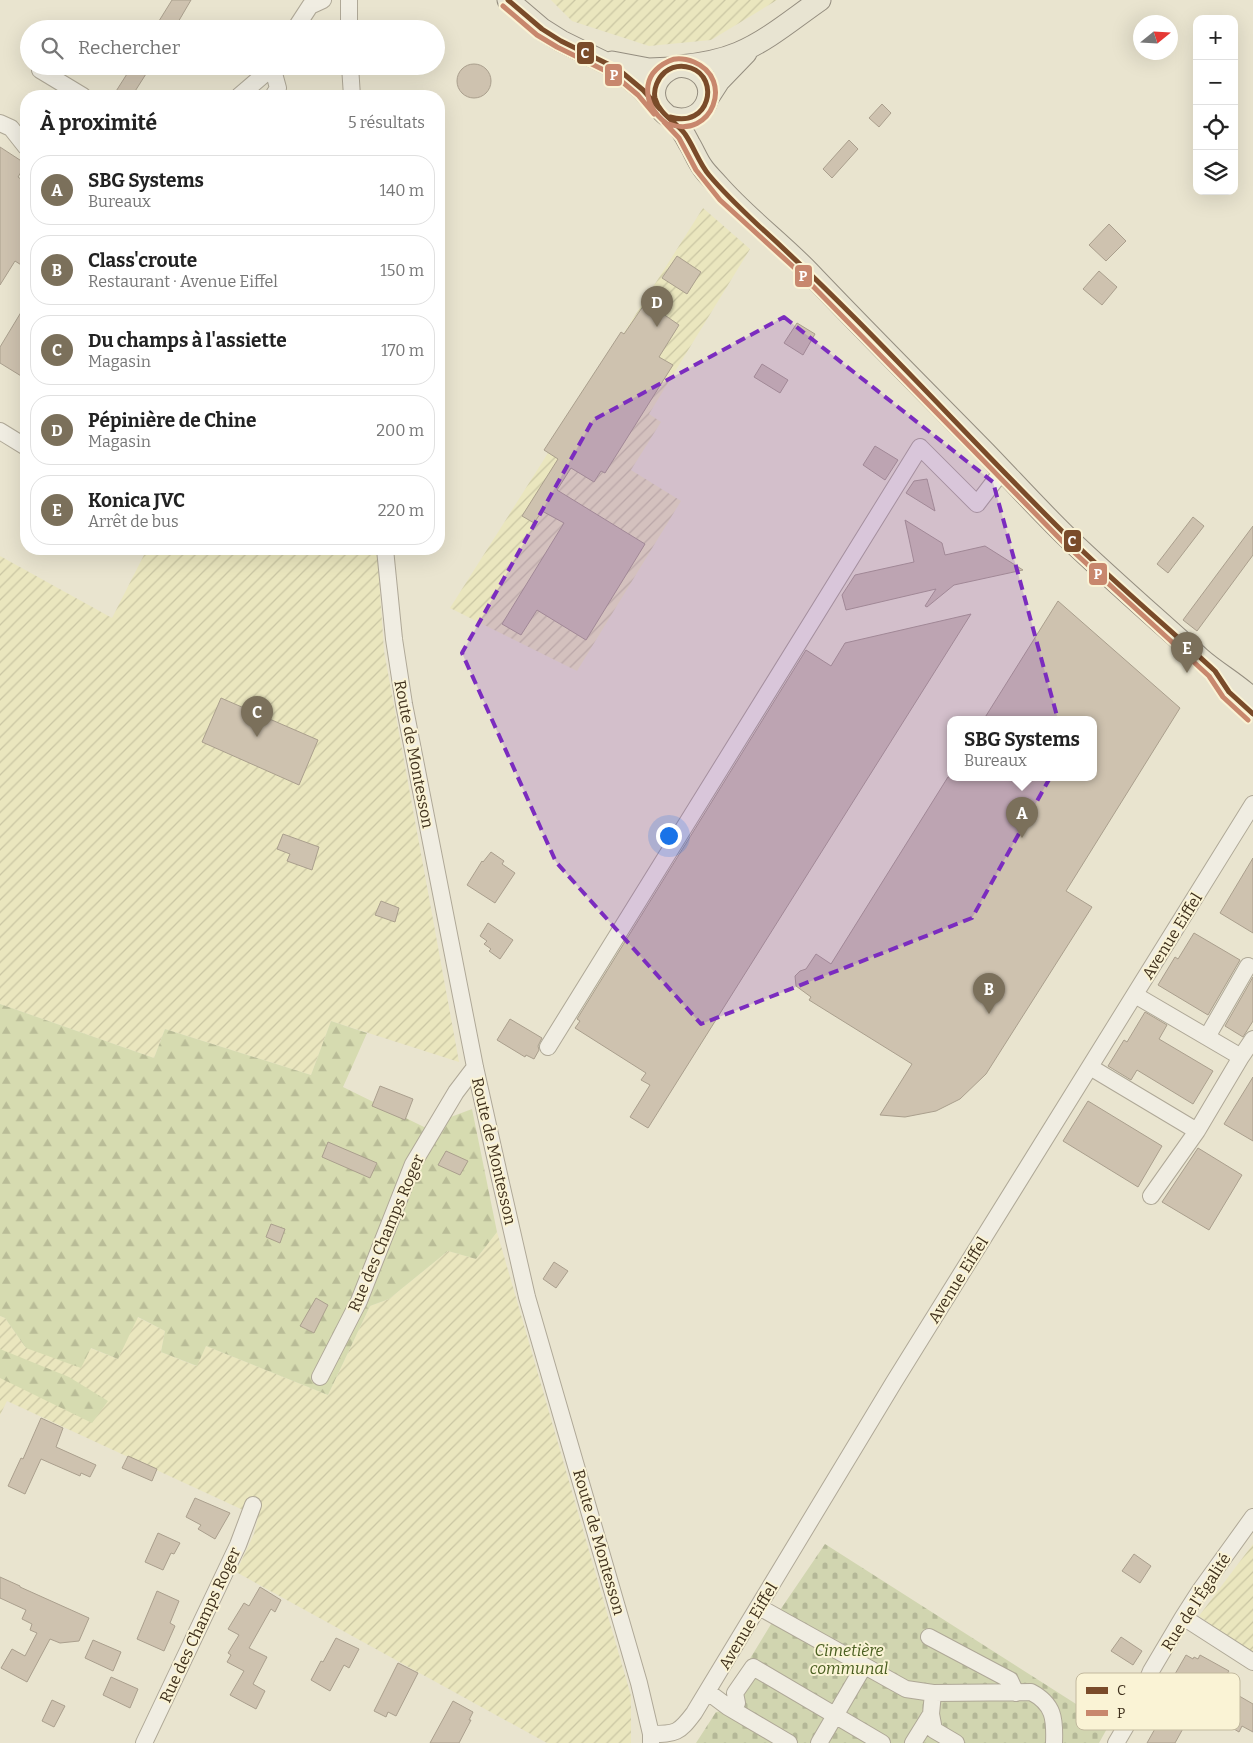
<!DOCTYPE html>
<html lang="fr">
<meta charset="utf-8">
<style>
body{margin:0;font-family:Bitter,serif;background:#f2f2f2;color:#222}
.controls{position:absolute;right:15px;top:15px;display:grid;overflow:hidden;border-radius:10px;box-shadow:0 5px 20px #0002}
.controls button{width:45px;height:45px;display:grid;place-items:center;padding:0;border:0;border-bottom:1px solid #e0e0e0;background:#fff;color:#222;font:25px sans-serif}
.compass{position:absolute;left:1133px;top:15px;width:45px;height:45px;border-radius:50%;background:#fff;box-shadow:0 5px 20px #0002;rotate:72deg}
.you{position:absolute;left:668px;top:835px;width:18px;height:18px;margin:-12px;border:4px solid #fff;border-radius:50%;background:#1a73e8;box-shadow:0 0 0 8px #1a73e833}
.badge{display:grid;place-items:center;width:32px;height:32px;border-radius:50%;background:#7b705b;color:#fff;font-size:16px;font-weight:700}
.pin{position:absolute;translate:-50% -41px;filter:drop-shadow(0 1px 2px #0008)}
.pin::after{content:'';position:absolute;top:26px;width:18px;height:15px;background:inherit;clip-path:polygon(0 0,100% 0,50% 100%)}
.popup{position:absolute;left:947px;top:716px;width:150px;height:65px;box-sizing:border-box;display:grid;place-content:center;border-radius:10px;background:#fff;filter:drop-shadow(0 1px 4px #0005);font-size:16px;white-space:nowrap;color:#767676}
.popup b{font-size:19px;color:#222}
.popup::after{content:'';position:absolute;left:50%;top:100%;margin-left:-10px;border:10px solid transparent;border-top-color:#fff}
.list{margin:0;padding:0;list-style:none}
h2{display:flex;justify-content:space-between;align-items:center;height:65px;margin:0;padding:0 20px;font-size:21px}
h2 small{font-size:16px;font-weight:400;color:#767676}
.list li{display:grid;grid-template-columns:32px 1fr auto;gap:15px;align-items:center;box-sizing:border-box;height:70px;margin:0 10px 10px;padding:0 10px;border:1px solid #e0e0e0;border-radius:20px}
.list b{display:block;font-size:19px;white-space:nowrap}
.list p{margin:0;font-size:16px;white-space:nowrap;color:#767676}
.list em{font-size:16px;font-style:normal;color:#767676}
.icon{flex:none;width:28px;height:28px;fill:none;stroke:currentColor;stroke-width:2;stroke-linecap:round;stroke-linejoin:round}
.map{position:relative;flex:none;width:1253px;height:1743px;overflow:hidden}
.search{position:absolute;background:#fff;box-shadow:0 5px 20px #0002;left:20px;top:20px;width:425px;height:55px;display:flex;align-items:center;gap:12px;box-sizing:border-box;padding:0 18px;border-radius:28px;color:#767676;font-size:19px}
.panel{position:absolute;background:#fff;box-shadow:0 5px 20px #0002;left:20px;top:90px;width:425px;height:465px;border-radius:20px}
.map>svg:first-child{display:block}
.farmland{fill:url(#farmland-furrows)}
.forest{fill:url(#forest-firs)}
.cemetery{fill:url(#cemetery-stones)}
.building{fill:#cec2af;stroke:#aa9f8d}
.lines{fill:none;stroke-linecap:round;stroke-linejoin:round}
.minor-casing{stroke:#afa897;stroke-width:18}
.major-casing{stroke:#948d7f;stroke-width:23}
.minor{stroke:#f0ede2;stroke-width:16}
.major{stroke:#e8e4d2;stroke-width:21}
.bus-1-casing{stroke:#faf3d5;stroke-width:9}
.bus-2-casing{stroke:#faf3d5;stroke-width:9}
.bus-1{stroke:#7a4b2a;stroke-width:5}
.bus-2{stroke:#c8876d;stroke-width:5}
.marked{fill:#7b2cbf;fill-opacity:0.2;stroke:#7b2cbf;stroke-width:4;stroke-dasharray:10 6;stroke-linejoin:round}
.labels{text-anchor:middle;dominant-baseline:central;stroke-width:4;stroke-linejoin:round;paint-order:stroke}
.street-label{font-size:16px;fill:#40311d;stroke:#faf3d5}
.park-label{font-size:16px;font-style:italic;fill:#4a5f21;stroke:#faf3d5}
.key{fill:#faf3d5;stroke:#c2b99e;stroke-width:1}
.key-label{font-size:14px;fill:#40311d}
.line-badge{stroke:#faf3d5;stroke-width:2}
.badge-label{font-size:14px;text-anchor:middle;font-weight:bold;fill:#fff}
</style>
<div class="map">
<svg width="1253" height="1743" viewBox="0 0 1253 1743">
<defs>
<pattern id="farmland-furrows" width="10" height="10" patternUnits="userSpaceOnUse" patternTransform="scale(1.25)"><rect width="10" height="10" fill="#eae6be"/><path d="M-1 1l2-2M0 10L10 0M9 11l2-2" fill="none" stroke="#cac6a3"/></pattern>
<pattern id="forest-firs" width="22" height="20" patternUnits="userSpaceOnUse" patternTransform="scale(1.25)"><rect width="22" height="20" fill="#d6dbb0"/><path d="M5 1l3.5 6h-7zM16 11l3.5 6h-7z" fill="#b9bc97"/></pattern>
<pattern id="cemetery-stones" width="16" height="16" patternUnits="userSpaceOnUse" patternTransform="scale(1.25)"><rect width="16" height="16" fill="#d1d5b0"/><path d="M2 7V4a2 2 0 0 1 4 0v3zM10 15v-3a2 2 0 0 1 4 0v3z" fill="#b4b797"/></pattern>
</defs>
<rect width="100%" height="100%" fill="#e9e4cf"/>
<path class="farmland" d="M551 0H777L711 40 649 46 572 21Z
M703 208 750 249 649 414 661 422 631 470 681 501 577 671 450 608Z
M147 549H377L384 651 459 1062 331 1021 311 1075 165 1029 154 1058 0 1004V556L112 618Z
M497 1232 631 1696V1743H547L236 1572 254 1534 258 1517 7 1401 0 1415V1316L5 1318 26 1348H90L118 1359 137 1317 165 1331 161 1352 196 1366 206 1346 328 1395 370 1306 389 1299 448 1251 476 1259Z
M1253 1544V1655L1199 1616Z"/>
<path class="forest" d="M0 1004 154 1058 165 1029 311 1075 331 1021 367 1033 343 1087 424 1127 472 1109 497 1232 476 1259 448 1251 389 1299 370 1306 328 1395 206 1346 197 1366 161 1352 165 1331 138 1317 118 1359 91 1348 81 1368 26 1348 5 1318 0 1316Z
M0 1349 69 1377 108 1401 92 1423 0 1378Z"/>
<path class="cemetery" d="M825 1544 1109 1725 1099 1743H696L716 1712 722 1711 729 1693 776 1616Z"/>
<path class="building" d="M172 0H191L174 29H154Z
M457 81a17 17 0 1 1 34 0a17 17 0 1 1-34 0Z
M132 66H151L132 96H113Z
M882 104 891 113 879 127 869 118Z
M849 140 858 149 832 178 823 169Z
M0 147 26 164 18 177 26 183V268L15 261 0 285Z
M1109 224 1126 241 1106 261 1089 245Z
M677 256 701 272 687 294 662 278Z
M1099 271 1117 287 1102 305 1083 289Z
M646 302 679 325 659 357 673 365 605 473 601 471 594 482 571 468 557 490 645 544 586 640 537 610 521 635 502 624 564 523 542 511 534 523 522 516 558 459 544 450 621 332 624 334Z
M26 304V379L0 363V347Z
M797 323 815 334 803 355 784 343Z
M762 364 788 380 780 393 754 377Z
M875 446 898 460 885 480 863 465Z
M927 479 935 511 906 493 914 481Z
M1193 517 1204 526 1168 573 1157 564Z
M905 520 942 543 945 555 985 546 1023 570 954 585 927 607 925 606 936 589 846 610 842 595 855 575 914 562Z
M1253 526V555L1197 631 1183 620Z
M1058 601 1180 708 1066 891 1092 907 986 1074 960 1099 936 1111 905 1117 880 1115 912 1064 809 1000 811 997 796 986 795 976 800 971 806 969 816 954 831 964 948 777H1093V719H984Z
M971 614 648 1128 630 1117 650 1085 641 1080 646 1073 575 1028 580 1021 577 1019 806 650 831 666 845 643Z
M221 698 318 740 299 785 202 742Z
M283 834 319 847 312 870 287 861 290 854 277 849Z
M491 852 504 861 502 864 515 873 495 903 467 885 482 861 483 862Z
M1253 858V933L1220 913Z
M381 901 399 908 395 922 375 915Z
M488 923 513 940 500 959 489 951 491 949 484 944 487 941 480 936Z
M1194 933 1240 960 1208 1015 1158 985 1175 957 1178 959Z
M1253 977V1021L1243 1037 1225 1026Z
M1145 1012 1167 1025 1159 1039 1213 1071 1193 1104 1137 1070 1131 1080 1108 1066 1124 1040 1127 1042Z
M510 1019 542 1038 538 1046 539 1050 534 1059 526 1055 525 1057 497 1040Z
M1253 1077V1141L1224 1124Z
M380 1086 413 1099 405 1120 372 1106Z
M1088 1101 1162 1146 1138 1187 1063 1141Z
M328 1142 377 1163 370 1178 322 1157Z
M1198 1148 1242 1175 1209 1230 1162 1202Z
M446 1151 468 1161 460 1175 438 1165Z
M271 1224 285 1229 280 1243 266 1237Z
M554 1262 568 1271 556 1288 543 1279Z
M316 1298 328 1305 314 1333 300 1326Z
M41 1418 63 1428 56 1447 96 1465 90 1477 81 1473 80 1476 41 1459 25 1494 8 1486 21 1458 23 1459Z
M128 1456 157 1469 152 1481 122 1468Z
M195 1498 230 1513 215 1539 198 1529 201 1525 186 1517Z
M158 1533 180 1543 174 1554 171 1553 163 1570 145 1562Z
M1134 1554 1151 1566 1140 1583 1122 1571Z
M0 1577 20 1586V1587L89 1618 79 1641 60 1643 50 1639 27 1682 1 1668 12 1649 25 1656 37 1633 30 1630 32 1624 22 1619 26 1610 0 1598Z
M260 1587 281 1600 275 1612 271 1609 249 1648 267 1657 253 1684 265 1691 256 1709 230 1695 244 1671 227 1662 231 1655 228 1653 239 1635 228 1629 244 1603 249 1606Z
M157 1591 179 1601 170 1623 175 1626 164 1651 137 1639Z
M1121 1637 1142 1651 1133 1665 1111 1651Z
M336 1638 359 1649 349 1668 344 1665 330 1691 311 1680 321 1661 323 1662Z
M93 1640 121 1652 113 1671 85 1658Z
M1186 1655 1193 1659 1194 1657 1198 1659 1200 1655 1229 1671 1225 1677 1233 1681 1222 1700 1175 1674Z
M398 1663 418 1673 396 1716 388 1712 386 1717 374 1711Z
M111 1677 138 1689 130 1708 103 1695Z
M1234 1693 1253 1704V1732L1242 1726 1239 1732 1219 1720Z
M52 1700 65 1706 54 1727 42 1721Z
M453 1701 473 1712 469 1720H471L459 1743H430Z
M1170 1702 1191 1714 1175 1743H1147Z"/>
<g class="lines">
<defs>
<path id="minor" d="M349 0V29
M295 29 310 6 323 0
M272 66 278 88 273 96
M350 66 352 96
M40 70 83 96
M239 96 267 72 271 66
M0 123 11 128 26 147
M0 431 26 447
M385 549 394 639 404 704 475 1067 500 1179 527 1297 639 1683 651 1734V1743
M1207 1037 1248 966
M548 1047 920 447 977 504 1003 470
M1241 1057 1253 1039
M1090 1067 1197 1131 1241 1057 1135 995
M1151 1196 1197 1131
M320 1377 359 1301 413 1164 456 1092 475 1067
M759 1607 906 1689 933 1693 1031 1692C1054 1704 1055 1719 1054 1743
M1183 1617 1253 1662
M929 1637 1010 1680 1016 1693
M708 1692 728 1707 789 1743
M933 1693 931 1714 934 1730 956 1743
M733 1710 737 1703 735 1693 753 1667 882 1743
M651 1734C676 1734 679 1733 694 1713L894 1382 1253 804
M144 1743 238 1545 253 1505
M819 1743 864 1666
M913 1743 931 1714
M1116 1743 1136 1709 1151 1671 1183 1617 1199 1592 1253 1517"/>
<path id="major" d="M508 0 542 29 561 41 618 69 643 90 659 108
M612 62 649 69 672 68
M680 66C700 64 719 61 738 53 767 41 794 18 820 0
M708 98 719 81 746 53
M670 117C705 129 724 84 693 69 671 59 647 82 657 104 661 112 667 115 673 120 680 127 685 135 689 143 694 151 697 160 703 168 707 174 713 179 718 185 746 217 780 242 809 272 867 333 926 392 985 452 1013 481 1040 511 1069 539 1112 580 1157 619 1200 658 1217 673 1236 683 1253 699"/>
</defs>
<use href="#minor" class="minor-casing"/>
<use href="#major" class="major-casing"/>
<use href="#minor" class="minor"/>
<use href="#major" class="major"/>
<defs>
<path id="bus-1" d="M508 0 542 29 561 41 618 69 643 90 660 109
M670 117C710 129 720 78 691 68 682 65 673 66 665 72 658 78 653 89 655 98 659 114 676 122 685 134 694 147 699 163 709 175 724 193 742 210 759 226 867 324 964 434 1067 536 1115 583 1166 626 1215 671L1229 692 1253 714"/>
<path id="bus-2" d="M503 6 537 35 557 47 614 75 638 95 654 114
M664 122 679 138 696 170 720 200 799 272 1064 543 1209 676 1223 697 1248 720
M666 123C643 105 639 75 669 61 677 57 686 59 694 62 735 79 712 140 669 124"/>
</defs>
<use href="#bus-1" class="bus-1-casing"/>
<use href="#bus-2" class="bus-2-casing"/>
<use href="#bus-1" class="bus-1"/>
<use href="#bus-2" class="bus-2"/>
</g>
<path class="marked" d="M784 317 993 482 1066 749 972 918 701 1024 556 862 462 653 593 420Z"/>
<g class="labels">
<g class="street-label">
<text transform="translate(414 754) rotate(79)">Route de Montesson</text>
<text transform="translate(1172 936) rotate(-58)">Avenue Eiffel</text>
<text transform="translate(494 1151) rotate(77)">Route de Montesson</text>
<text transform="translate(386 1233) rotate(-67)">Rue des Champs Roger</text>
<text transform="translate(958 1280) rotate(-58)">Avenue Eiffel</text>
<text transform="translate(599 1542) rotate(74)">Route de Montesson</text>
<text transform="translate(1196 1602) rotate(-57)">Rue de l'Égalité</text>
<text transform="translate(200 1625) rotate(-65)">Rue des Champs Roger</text>
<text transform="translate(748 1626) rotate(-59)">Avenue Eiffel</text>
</g>
<g class="park-label">
<text x="849" y="1650">Cimetière<tspan x="849" dy="18">communal</tspan></text>
</g>
</g>
<rect x="1076" y="1673" width="164" height="57" rx="8" class="key"/>
<rect x="1086" y="1687" width="22" height="7" fill="#7a4b2a"/>
<rect x="1086" y="1710" width="22" height="6" fill="#c8876d"/>
<g class="key-label">
<text x="1117" y="1695">C</text>
<text x="1117" y="1718">P</text>
</g>
<g class="line-badge">
<rect x="576" y="41" width="19" height="24" rx="5" fill="#7a4b2a"/>
<rect x="604" y="63" width="19" height="24" rx="5" fill="#c8876d"/>
<rect x="794" y="264" width="19" height="24" rx="5" fill="#c8876d"/>
<rect x="1063" y="529" width="19" height="24" rx="5" fill="#7a4b2a"/>
<rect x="1088" y="562" width="20" height="24" rx="5" fill="#c8876d"/>
</g>
<g class="badge-label">
<text x="585" y="58">C</text>
<text x="614" y="80">P</text>
<text x="803" y="281">P</text>
<text x="1072" y="546">C</text>
<text x="1098" y="579">P</text>
</g>
</svg>
<div class="controls">
<button>+</button>
<button>−</button>
<button><svg class="icon" aria-label="locate" viewBox="0 0 24 24"><circle cx="12" cy="12" r="6"/><path d="M12 2v4M12 18v4M2 12h4M18 12h4"/></svg></button>
<button><svg class="icon" aria-label="layers" viewBox="0 0 24 24"><path d="M12 4l9 5-9 5-9-5zM3 14l9 5 9-5"/></svg></button>
</div>
<svg class="compass" viewBox="-18 -18 36 36"><path d="M0-13l5 13h-10z" fill="#e53935"/><path d="M0 13l5-13h-10z" fill="#767676"/></svg>
<div class="you"></div>
<div class="pin badge" style="left:1022px;top:838px">A</div>
<div class="popup"><b>SBG Systems</b>Bureaux</div>
<div class="pin badge" style="left:989px;top:1014px">B</div>
<div class="pin badge" style="left:257px;top:737px">C</div>
<div class="pin badge" style="left:657px;top:327px">D</div>
<div class="pin badge" style="left:1187px;top:673px">E</div>
<div class="search"><svg class="icon" aria-label="search" viewBox="0 0 24 24"><circle cx="10" cy="10" r="6"/><path d="M15 15l6 6"/></svg>Rechercher</div>
<section class="panel">
<h2>À proximité<small>5 résultats</small></h2>
<ul class="list">
<li><span class="badge">A</span><div><b>SBG Systems</b><p>Bureaux</p></div><em>140 m</em></li>
<li><span class="badge">B</span><div><b>Class'croute</b><p>Restaurant · Avenue Eiffel</p></div><em>150 m</em></li>
<li><span class="badge">C</span><div><b>Du champs à l'assiette</b><p>Magasin</p></div><em>170 m</em></li>
<li><span class="badge">D</span><div><b>Pépinière de Chine</b><p>Magasin</p></div><em>200 m</em></li>
<li><span class="badge">E</span><div><b>Konica JVC</b><p>Arrêt de bus</p></div><em>220 m</em></li>
</ul>
</section>
</div>
